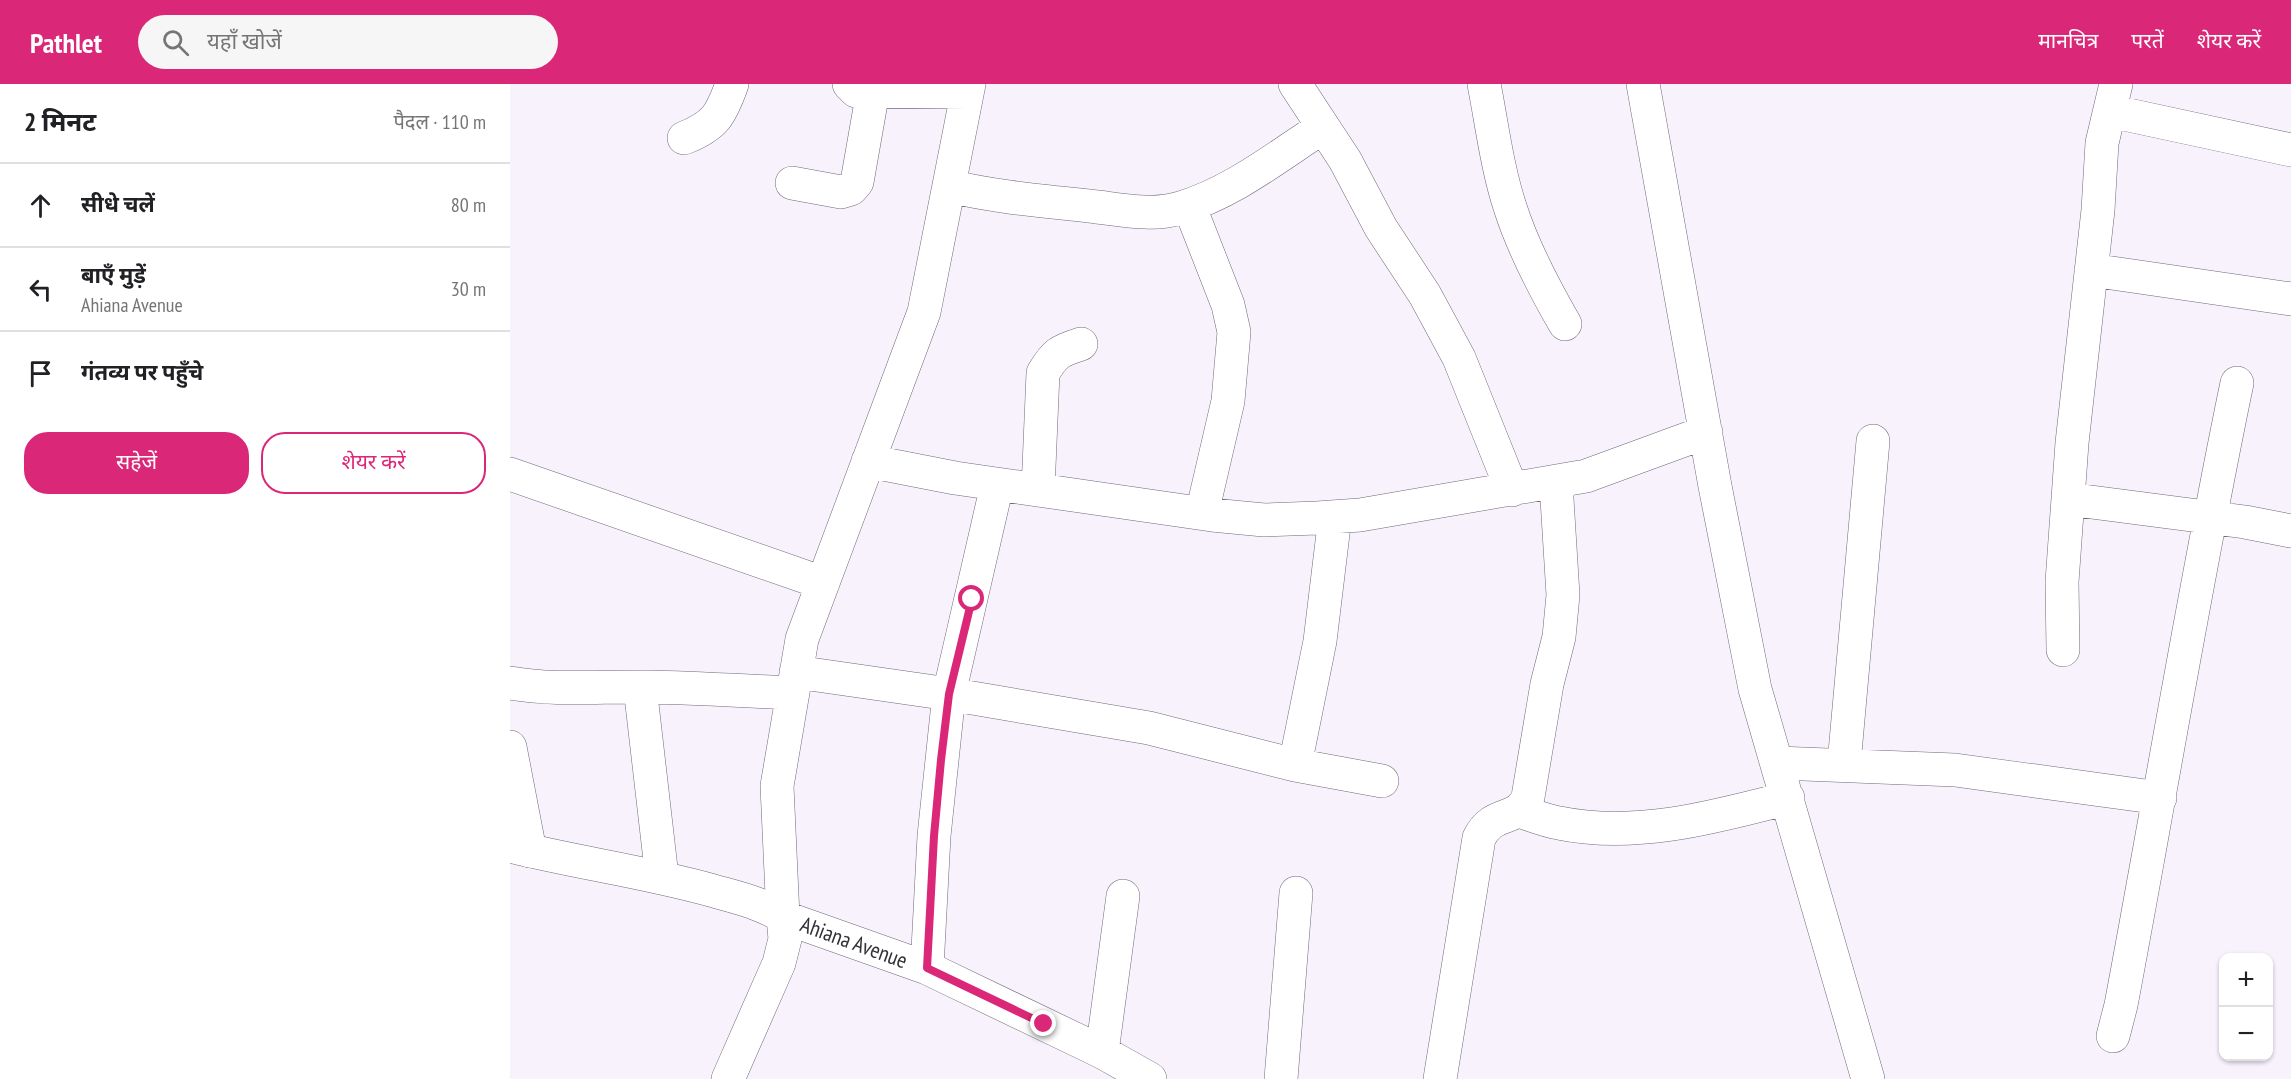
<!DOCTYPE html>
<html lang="hi">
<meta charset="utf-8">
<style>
body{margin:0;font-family:"PT Sans Narrow","Noto Sans Devanagari",sans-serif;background:#f6f6f6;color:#202124}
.controls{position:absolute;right:18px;bottom:18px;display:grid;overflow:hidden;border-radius:12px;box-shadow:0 2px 4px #0004}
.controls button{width:54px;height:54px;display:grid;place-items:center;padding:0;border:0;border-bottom:2px solid #e0e0e0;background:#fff;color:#202124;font:30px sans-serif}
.stop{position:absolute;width:18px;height:18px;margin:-14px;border:4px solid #db2777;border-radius:50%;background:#fff}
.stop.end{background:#db2777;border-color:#fff;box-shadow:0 2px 6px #0008}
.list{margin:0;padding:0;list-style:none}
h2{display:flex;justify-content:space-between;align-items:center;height:78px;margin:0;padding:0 24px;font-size:26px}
h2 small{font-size:20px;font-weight:400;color:#757577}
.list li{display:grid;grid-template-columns:39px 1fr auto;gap:18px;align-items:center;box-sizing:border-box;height:84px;padding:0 24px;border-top:2px solid #e0e0e0}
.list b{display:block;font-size:22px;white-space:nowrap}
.list p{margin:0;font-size:20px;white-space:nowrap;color:#757577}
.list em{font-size:20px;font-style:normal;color:#757577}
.actions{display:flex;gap:12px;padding:18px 24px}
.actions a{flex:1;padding:14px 0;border:2px solid #db2777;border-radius:24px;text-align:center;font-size:21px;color:#db2777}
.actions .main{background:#db2777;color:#fff}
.icon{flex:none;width:33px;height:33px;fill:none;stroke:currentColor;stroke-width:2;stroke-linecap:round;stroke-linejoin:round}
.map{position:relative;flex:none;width:1781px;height:995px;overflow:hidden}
header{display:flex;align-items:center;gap:36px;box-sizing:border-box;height:84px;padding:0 30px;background:#db2777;color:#fff}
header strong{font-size:28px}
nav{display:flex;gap:33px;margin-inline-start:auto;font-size:21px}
.search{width:420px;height:54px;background:#f6f6f6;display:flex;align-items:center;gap:15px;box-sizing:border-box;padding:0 21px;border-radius:33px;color:#757577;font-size:22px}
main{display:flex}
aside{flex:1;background:#fff}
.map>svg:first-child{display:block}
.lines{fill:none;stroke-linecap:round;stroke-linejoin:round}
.street-casing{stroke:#706878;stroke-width:34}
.secondary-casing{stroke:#706878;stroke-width:34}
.street{stroke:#fff;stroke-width:33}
.secondary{stroke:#fff;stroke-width:33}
.route{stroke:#db2777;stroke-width:8}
.labels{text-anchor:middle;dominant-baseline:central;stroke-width:5;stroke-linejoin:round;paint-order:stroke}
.street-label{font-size:22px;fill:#343037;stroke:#fff}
</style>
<header>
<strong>Pathlet</strong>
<div class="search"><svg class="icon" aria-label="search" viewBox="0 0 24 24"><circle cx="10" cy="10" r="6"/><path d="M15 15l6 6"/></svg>यहाँ खोजें</div>
<nav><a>मानचित्र</a><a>परतें</a><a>शेयर करें</a></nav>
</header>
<main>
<aside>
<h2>2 मिनट<small>पैदल · 110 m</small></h2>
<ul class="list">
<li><svg class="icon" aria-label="ahead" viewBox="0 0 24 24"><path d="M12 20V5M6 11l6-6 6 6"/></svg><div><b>सीधे चलें</b></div><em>80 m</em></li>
<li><svg class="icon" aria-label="left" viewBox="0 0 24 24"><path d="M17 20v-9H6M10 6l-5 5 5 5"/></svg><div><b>बाएँ मुड़ें</b><p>Ahiana Avenue</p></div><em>30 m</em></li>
<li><svg class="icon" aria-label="arrive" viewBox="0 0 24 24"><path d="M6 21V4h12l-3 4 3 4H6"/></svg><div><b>गंतव्य पर पहुँचे</b></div></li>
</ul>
<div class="actions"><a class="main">सहेजें</a><a>शेयर करें</a></div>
</aside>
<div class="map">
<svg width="1781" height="995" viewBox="0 0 1781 995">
<rect width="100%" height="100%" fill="#f8f2fd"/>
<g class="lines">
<defs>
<path id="street" d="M339 0 346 7 457 8
M459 0 414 228 292 555 267 702 273 833 417 884 592 968 640 995
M785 0 835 76 871 144 915 211 949 274 1002 406
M974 0C982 41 987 83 1000 123 1013 164 1033 202 1055 240
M1133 0 1205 402 1245 605 1358 995
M1600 27 1781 66
M174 54C205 42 211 31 222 0
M282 99 331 108 341 105 347 98 363 7
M439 102C485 113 532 117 579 122 608 125 642 133 670 124 722 109 768 72 813 43
M679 121 718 221 724 248 718 317 692 429
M1581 186 1781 215
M358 377 445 394 702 431 754 436 807 434 850 431 1076 392 1196 348
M0 390 313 499
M528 406 533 289C545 269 549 267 571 260
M1558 415 1735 438 1781 447
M1553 566 1552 498 1562 359 1588 126 1592 59 1606 0
M286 588 439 610 639 644 785 681 872 697
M0 599C46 607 92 602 139 603 187 604 235 607 283 609
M130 603 152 793
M0 663 20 767
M1267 679 1445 686 1650 714
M1334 680 1363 357
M785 681 810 557 825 433
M1009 727C1022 731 1036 737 1049 739 1125 755 1205 733 1278 714
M417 884 424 752 439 610 487 401
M1603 952 1611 921C1650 714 1684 505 1727 299
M592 968 613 812
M771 995 786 809
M930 995 969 754C983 725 1008 739 1018 713L1037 600 1049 553 1053 511 1046 399"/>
<path id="secondary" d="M0 762C68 779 137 788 204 807 228 814 252 819 273 833L275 855 269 879 218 995"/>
</defs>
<use href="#street" class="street-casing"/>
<use href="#secondary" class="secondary-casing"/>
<use href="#street" class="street"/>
<use href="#secondary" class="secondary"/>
</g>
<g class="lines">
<path class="route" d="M462 515 439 610 431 676 424 752 417 884 534 940"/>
</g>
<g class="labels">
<g class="street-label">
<text transform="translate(344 858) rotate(20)">Ahiana Avenue</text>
</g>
</g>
</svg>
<div class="controls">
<button>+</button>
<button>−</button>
</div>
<div class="stop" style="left:462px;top:515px"></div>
<div class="stop end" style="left:534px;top:940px"></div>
</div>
</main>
